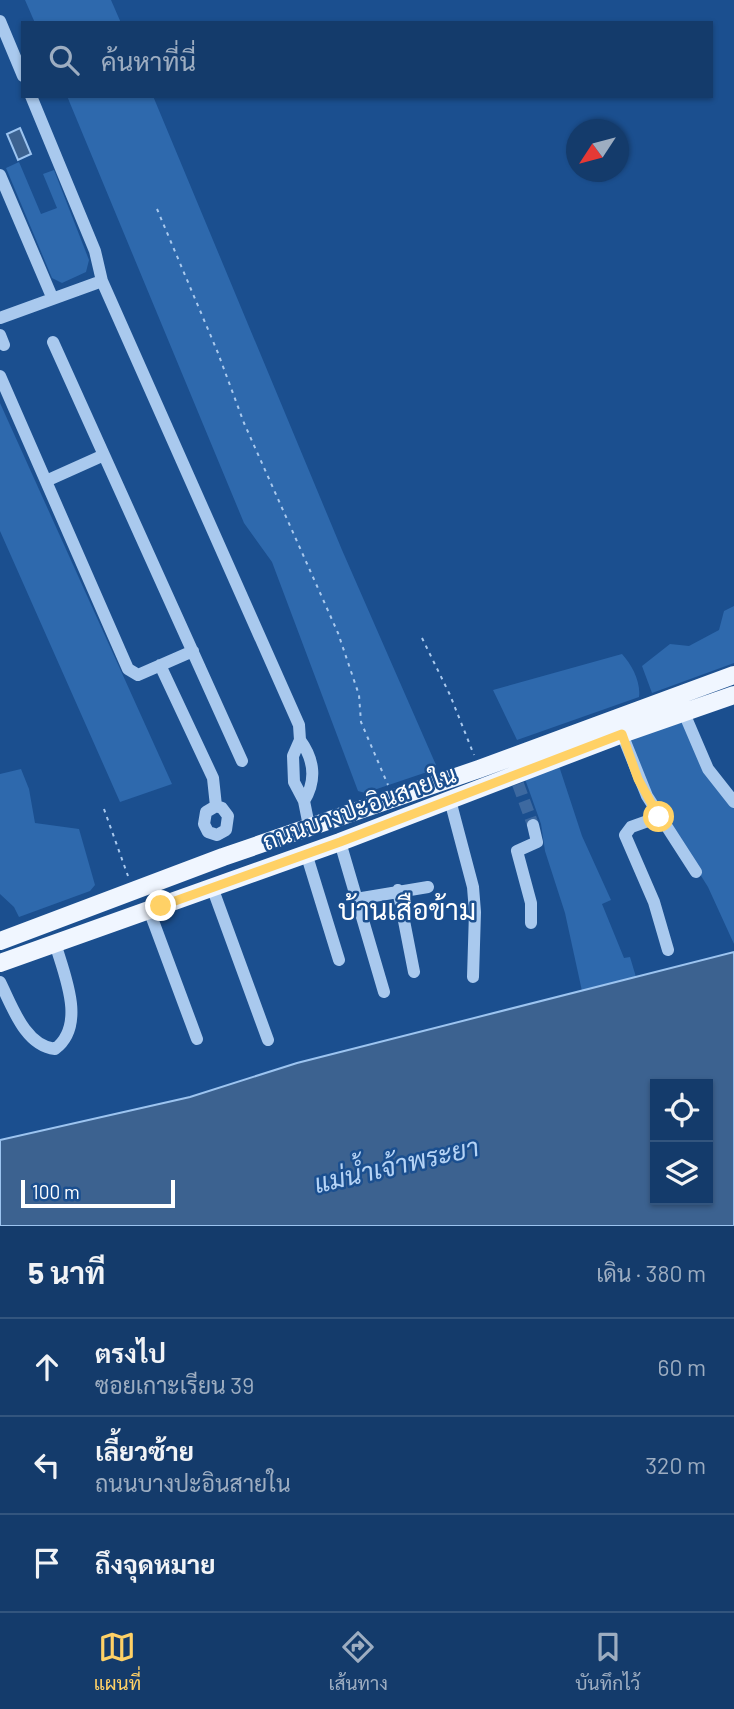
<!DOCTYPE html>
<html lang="th">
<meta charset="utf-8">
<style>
body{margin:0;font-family:Barlow,Sarabun,sans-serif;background:#1d4271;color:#f1f3f6}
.controls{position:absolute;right:21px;bottom:21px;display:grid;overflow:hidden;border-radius:0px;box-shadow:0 2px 5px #0004}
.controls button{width:63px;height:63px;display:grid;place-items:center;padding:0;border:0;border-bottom:2px solid #33557e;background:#143b6b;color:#f1f3f6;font:35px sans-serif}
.compass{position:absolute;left:566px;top:119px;width:63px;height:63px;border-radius:50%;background:#143b6b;box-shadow:0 2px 5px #0004;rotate:234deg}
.scale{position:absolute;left:21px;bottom:18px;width:154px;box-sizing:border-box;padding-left:7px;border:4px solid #fff;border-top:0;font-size:19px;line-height:24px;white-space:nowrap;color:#fff;-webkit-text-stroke:5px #1b4f8f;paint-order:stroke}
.stop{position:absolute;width:21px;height:21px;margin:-16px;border:5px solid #ffd166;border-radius:50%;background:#fff}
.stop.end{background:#ffd166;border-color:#fff;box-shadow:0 2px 7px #0008}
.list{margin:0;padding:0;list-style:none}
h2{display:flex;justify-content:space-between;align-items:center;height:91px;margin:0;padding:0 28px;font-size:30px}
h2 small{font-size:23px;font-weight:400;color:#9dadc1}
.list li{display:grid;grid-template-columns:46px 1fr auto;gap:21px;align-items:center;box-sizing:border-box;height:98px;padding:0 28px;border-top:2px solid #33557e}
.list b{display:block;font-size:26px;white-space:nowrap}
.list p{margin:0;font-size:23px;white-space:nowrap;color:#9dadc1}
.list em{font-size:23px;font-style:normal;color:#9dadc1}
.icon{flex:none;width:38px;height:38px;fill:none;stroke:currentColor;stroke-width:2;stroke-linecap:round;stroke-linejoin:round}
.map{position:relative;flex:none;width:734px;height:1226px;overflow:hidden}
.search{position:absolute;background:#143b6b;box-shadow:0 2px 5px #0004;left:21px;right:21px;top:21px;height:77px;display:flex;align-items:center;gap:18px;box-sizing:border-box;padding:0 24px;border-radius:0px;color:#9dadc1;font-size:26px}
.sheet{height:385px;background:#143b6b}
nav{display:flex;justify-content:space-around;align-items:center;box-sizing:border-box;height:98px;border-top:2px solid #33557e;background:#143b6b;font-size:19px;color:#9dadc1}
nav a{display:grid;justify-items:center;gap:4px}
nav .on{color:#ffd166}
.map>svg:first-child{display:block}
.green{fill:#2e69ad}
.water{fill:#3c6290;stroke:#9cc4f0;stroke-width:2;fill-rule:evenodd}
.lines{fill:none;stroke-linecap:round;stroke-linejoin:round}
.minor-tunnel{stroke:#3d69a0;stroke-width:12;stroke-dasharray:12 6;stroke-linecap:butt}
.path{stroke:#a9c9ee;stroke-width:2;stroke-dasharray:3.5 5;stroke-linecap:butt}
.minor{stroke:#a9c9ee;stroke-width:12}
.major{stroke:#f0f6ff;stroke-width:18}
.route{stroke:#ffd166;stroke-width:9}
.labels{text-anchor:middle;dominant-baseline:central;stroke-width:5;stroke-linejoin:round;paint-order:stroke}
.street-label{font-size:24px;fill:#fff;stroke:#1b4f8f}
.water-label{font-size:26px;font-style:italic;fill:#b5d3f5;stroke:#1b4f8f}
.quarter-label{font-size:28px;fill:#fff;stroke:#1b4f8f}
</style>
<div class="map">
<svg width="734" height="1226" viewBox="0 0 734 1226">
<rect width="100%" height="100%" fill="#1b4f8f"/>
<path class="green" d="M25 0H111L121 23H35Z
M67 96H153L342 550 436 765 433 770 365 793 358 791 272 562 244 523Z
M19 162 41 214 57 208 43 174 54 170 89 260 86 272 62 283 52 278 6 168Z
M0 403 172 784 120 802 0 531Z
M734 606V663L652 693 642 666 670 644 689 646 719 630 724 611Z
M622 654C632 665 641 682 639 697L517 740 493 690Z
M683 722 734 807V944L708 887 643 783 629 737Z
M559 766 582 836 611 900 602 904 624 958 630 957 636 977 582 991 565 913 545 851 541 824 525 779Z
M21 769 29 789 35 823 79 829 95 885 90 891 19 917 14 907 0 894V774Z"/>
<path class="water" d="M20 128 31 154 18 160 7 134Z
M734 952V1226H0V1140L190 1097 297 1063ZM708 1084V1200H655V1084Z"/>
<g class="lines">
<path class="minor-tunnel" d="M518 784 533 825"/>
<path class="path" d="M157 209 218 353 244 423 338 633 359 695 361 722 388 785
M422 638 450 695 474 755
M104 809 128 876"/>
<path class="minor" d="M0 21 23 76
M0 175 52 297
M102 281 299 725 300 740 293 756 294 782 304 801 309 826
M0 318 102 281 95 251 31 96
M0 335 4 345
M53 342 242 761
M0 376 128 669 138 675 193 651
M46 481 104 455
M160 665 213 778 216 806
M684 713 708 769 734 802
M622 734 647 796 696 872
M300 740C314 759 317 780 304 801
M450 800 473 887 475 912 473 977
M216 806 206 812 204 824 208 832 217 835
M216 806 222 808 228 816 226 830 217 835
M659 817 631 827 625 835 654 902 668 950
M340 842 384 992
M306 853 339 960
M212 887 268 1040
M398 890 414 972
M356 899 428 887
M149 910 197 1039
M531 923V903L517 851 537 842 533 825
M0 982C12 1006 25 1046 55 1049 87 1025 64 974 55 943"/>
<path class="major" d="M0 941 223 857 479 769 734 675
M0 963 340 842 622 734 734 695"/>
</g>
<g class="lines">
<path class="route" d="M161 906 340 842 622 734 638 779 659 817"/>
</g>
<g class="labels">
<g class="street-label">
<text transform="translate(359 807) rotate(-20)">ถนนบางปะอินสายใน</text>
</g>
<g class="water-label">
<text transform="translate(396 1164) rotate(-13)">แม่น้ำเจ้าพระยา</text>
</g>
<g class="quarter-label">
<text x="407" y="909">บ้านเสือข้าม</text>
</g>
</g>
</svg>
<div class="controls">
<button><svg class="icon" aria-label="locate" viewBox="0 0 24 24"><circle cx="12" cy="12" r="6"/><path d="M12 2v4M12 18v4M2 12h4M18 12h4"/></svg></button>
<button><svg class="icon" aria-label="layers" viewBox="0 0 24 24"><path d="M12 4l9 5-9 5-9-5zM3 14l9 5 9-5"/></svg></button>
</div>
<svg class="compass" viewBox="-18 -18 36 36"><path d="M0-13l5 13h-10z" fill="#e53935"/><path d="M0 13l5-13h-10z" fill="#9dadc1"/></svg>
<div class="scale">100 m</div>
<div class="stop" style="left:659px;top:817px"></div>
<div class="stop end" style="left:161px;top:906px"></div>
<div class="search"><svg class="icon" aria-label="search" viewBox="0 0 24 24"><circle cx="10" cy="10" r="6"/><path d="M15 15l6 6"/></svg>ค้นหาที่นี่</div>
</div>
<section class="sheet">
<h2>5 นาที<small>เดิน · 380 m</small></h2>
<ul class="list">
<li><svg class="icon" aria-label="ahead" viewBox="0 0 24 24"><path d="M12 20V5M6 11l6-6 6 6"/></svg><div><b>ตรงไป</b><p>ซอยเกาะเรียน 39</p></div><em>60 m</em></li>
<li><svg class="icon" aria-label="left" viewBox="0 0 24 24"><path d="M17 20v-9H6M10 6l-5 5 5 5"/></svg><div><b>เลี้ยวซ้าย</b><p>ถนนบางปะอินสายใน</p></div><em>320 m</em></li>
<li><svg class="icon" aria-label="arrive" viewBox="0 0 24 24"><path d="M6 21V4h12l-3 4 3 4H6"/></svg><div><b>ถึงจุดหมาย</b></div></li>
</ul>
</section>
<nav>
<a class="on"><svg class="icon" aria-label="map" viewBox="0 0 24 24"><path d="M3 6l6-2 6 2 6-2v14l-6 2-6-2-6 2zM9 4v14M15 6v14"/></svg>แผนที่</a>
<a><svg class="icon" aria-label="directions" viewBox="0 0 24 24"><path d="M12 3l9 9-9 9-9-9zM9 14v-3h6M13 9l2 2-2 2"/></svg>เส้นทาง</a>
<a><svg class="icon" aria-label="saved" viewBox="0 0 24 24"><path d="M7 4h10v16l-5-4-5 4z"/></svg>บันทึกไว้</a>
</nav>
